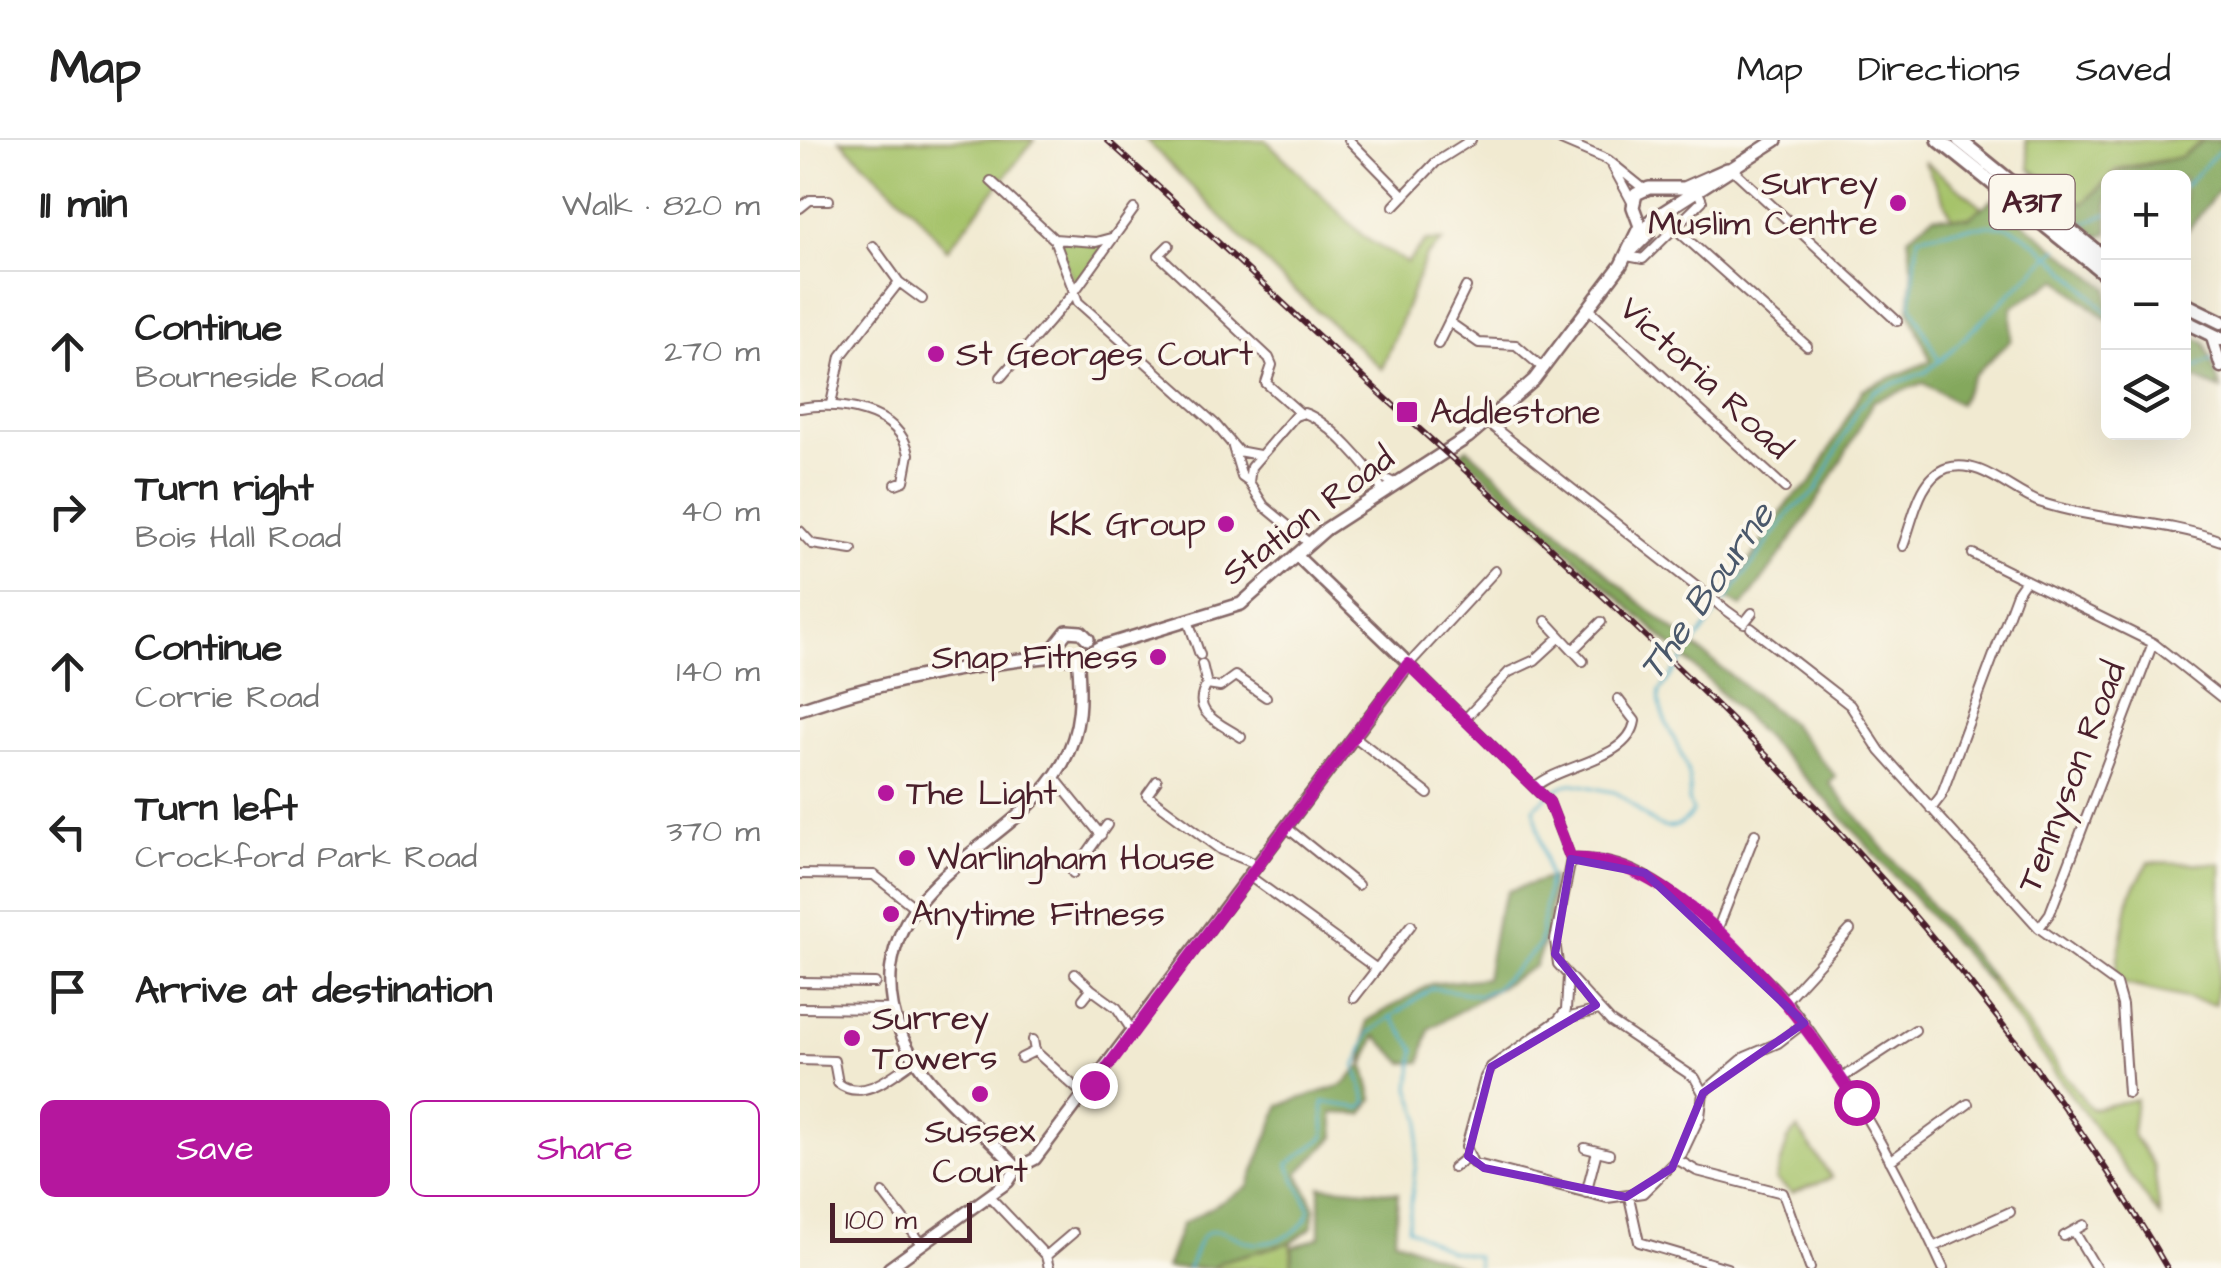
<!DOCTYPE html>
<meta charset="utf-8">
<style>
body{margin:0;font-family:"Architects Daughter",sans-serif;background:#f2f2f2;color:#222}
.controls{position:absolute;right:30px;top:30px;display:grid;overflow:hidden;border-radius:15px;box-shadow:0 10px 40px #0002}
.controls button{width:90px;height:90px;display:grid;place-items:center;padding:0;border:0;border-bottom:2px solid #e0e0e0;background:#fff;color:#222;font:50px sans-serif}
.scale{position:absolute;left:30px;bottom:25px;width:142px;box-sizing:border-box;padding-left:10px;border:5px solid #4a1f2b;border-top:0;font-size:28px;line-height:35px;white-space:nowrap;color:#4a1f2b;-webkit-text-stroke:8px #fbf7ec;paint-order:stroke}
.stop{position:absolute;width:30px;height:30px;margin:-22px;border:8px solid #b5179e;border-radius:50%;background:#fff}
.stop.end{background:#b5179e;border-color:#fff;box-shadow:0 2px 10px #0008}
.list{margin:0;padding:0;list-style:none}
h2{display:flex;justify-content:space-between;align-items:center;height:130px;margin:0;padding:0 40px;font-size:42px}
h2 small{font-size:32px;font-weight:400;color:#767676}
.list li{display:grid;grid-template-columns:65px 1fr auto;gap:30px;align-items:center;box-sizing:border-box;height:160px;padding:0 40px;border-top:2px solid #e0e0e0}
.list b{display:block;font-size:38px;white-space:nowrap}
.list p{margin:0;font-size:32px;white-space:nowrap;color:#767676}
.list em{font-size:32px;font-style:normal;color:#767676}
.actions{display:flex;gap:20px;padding:30px 40px}
.actions a{flex:1;padding:22px 0;border:2px solid #b5179e;border-radius:15px;text-align:center;font-size:35px;color:#b5179e}
.actions .main{background:#b5179e;color:#fff}
.icon{flex:none;width:55px;height:55px;fill:none;stroke:currentColor;stroke-width:2;stroke-linecap:round;stroke-linejoin:round}
.map{position:relative;flex:none;width:1421px;height:1128px;overflow:hidden}
header{display:flex;align-items:center;gap:60px;box-sizing:border-box;height:140px;padding:0 50px;background:#fff;border-bottom:2px solid #e0e0e0}
header strong{font-size:48px}
nav{display:flex;gap:55px;margin-inline-start:auto;font-size:35px}
main{display:flex}
aside{flex:1;background:#fff}
.map>svg:first-child{display:block}
.green{fill:#a5c269;stroke:#78704a;stroke-width:2.5}
.forest{fill:#84a85d;stroke:#676444;stroke-width:2.5}
.lines{fill:none;stroke-linecap:round;stroke-linejoin:round}
.stream{stroke:#4baeca;stroke-width:2.5}
.minor-casing{stroke:#846665;stroke-width:12}
.tertiary-casing{stroke:#846665;stroke-width:15}
.secondary-casing{stroke:#846665;stroke-width:16}
.primary-casing{stroke:#846665;stroke-width:18}
.minor{stroke:#fff;stroke-width:8}
.tertiary{stroke:#fff;stroke-width:10}
.secondary{stroke:#fff;stroke-width:11}
.primary{stroke:#fff;stroke-width:12}
.rail-casing{stroke:#4a1f2b;stroke-width:6}
.rail{stroke:#fbf7ec;stroke-width:2.5;stroke-dasharray:8;stroke-linecap:butt}
.route{stroke:#b5179e;stroke-width:12}
.marked{fill:none;stroke:#7b2cbf;stroke-width:8;stroke-linejoin:round}
.poi-dot{fill:#b5179e;stroke:#fbf7ec;stroke-width:4}
.labels{text-anchor:middle;dominant-baseline:central;stroke-width:8;stroke-linejoin:round;paint-order:stroke}
.shield{fill:#fbf7ec;stroke:#7f6065;stroke-width:2.5}
.shield-label{font-size:32px;font-weight:bold;fill:#4a1f2b}
.poi-label{font-size:35px;fill:#4a1f2b;stroke:#fbf7ec;text-anchor:start}
.street-label{font-size:35px;fill:#4a1f2b;stroke:#fbf7ec}
.water-label{font-size:38px;font-style:italic;fill:#4a586b;stroke:#fbf7ec}
</style>
<header>
<strong>Map</strong>
<nav><a>Map</a><a>Directions</a><a>Saved</a></nav>
</header>
<main>
<aside>
<h2>11 min<small>Walk · 820 m</small></h2>
<ul class="list">
<li><svg class="icon" aria-label="ahead" viewBox="0 0 24 24"><path d="M12 20V5M6 11l6-6 6 6"/></svg><div><b>Continue</b><p>Bourneside Road</p></div><em>270 m</em></li>
<li><svg class="icon" aria-label="right" viewBox="0 0 24 24"><path d="M7 20v-9h11M14 6l5 5-5 5"/></svg><div><b>Turn right</b><p>Bois Hall Road</p></div><em>40 m</em></li>
<li><svg class="icon" aria-label="ahead" viewBox="0 0 24 24"><path d="M12 20V5M6 11l6-6 6 6"/></svg><div><b>Continue</b><p>Corrie Road</p></div><em>140 m</em></li>
<li><svg class="icon" aria-label="left" viewBox="0 0 24 24"><path d="M17 20v-9H6M10 6l-5 5 5 5"/></svg><div><b>Turn left</b><p>Crockford Park Road</p></div><em>370 m</em></li>
<li><svg class="icon" aria-label="arrive" viewBox="0 0 24 24"><path d="M6 21V4h12l-3 4 3 4H6"/></svg><div><b>Arrive at destination</b></div></li>
</ul>
<div class="actions"><a class="main">Save</a><a>Share</a></div>
</aside>
<div class="map">
<svg width="1421" height="1128" viewBox="0 0 1421 1128">
<rect width="100%" height="100%" fill="#fbf7ec"/>
<filter id="ink" filterUnits="userSpaceOnUse"><feTurbulence type="fractalNoise" baseFrequency=".01" numOctaves="2"/><feDisplacementMap in="SourceGraphic" scale="20" xChannelSelector="R" yChannelSelector="G"/><feConvolveMatrix kernelMatrix="1 2 1 2 8 2 1 2 1" color-interpolation-filters="sRGB"/></filter>
<filter id="wash" filterUnits="userSpaceOnUse"><feTurbulence type="fractalNoise" baseFrequency=".0048" numOctaves="4" result="noise"/><feDisplacementMap in="SourceGraphic" scale="40" xChannelSelector="R" yChannelSelector="G"/><feGaussianBlur stdDeviation="2.25" result="paint"/><feColorMatrix in="noise" values="0 0 0 0 0 0 0 0 0 0 0 0 0 0 0 0 0 1.4 0 .05"/><feComposite in="paint" operator="in"/></filter>
<g filter="url(#wash)">
<rect width="100%" height="100%" fill="#f1ead1"/>
<path class="green" d="M40 0H234L147 110 113 69Z
M346 0H466L565 98 607 123 626 101H643L626 116 582 229 481 138Z
M1226 0H1404L1381 17 1317 29 1283 64 1230 29Z
M1124 21 1183 67 1169 78 1152 77Z
M311 98 276 147 254 99Z
M1349 722 1421 724V809L1415 865 1325 844 1315 833 1330 754Z
M1191 837 1291 969 1336 959 1332 994 1354 1026 1360 1077 1187 840Z
M998 989 1032 1038 992 1053 976 1040 988 999Z
M492 1102 491 1128H413L421 1121Z"/>
<path class="forest" d="M1404 0H1421V47L1388 90 1384 87V38L1312 37 1321 30 1381 17Z
M1230 29 1283 64 1308 41V94L1298 97Z
M1193 59 1308 148V181L1258 139 1212 167 1211 200 1173 236 1159 264 1123 243 1073 261C1034 339 996 397 942 467L925 458 989 361 1011 343 1063 249 1131 221 1109 170 1113 133 1108 97 1133 76 1169 78Z
M1384 191 1405 203 1421 250 1384 234Z
M667 308 839 462 990 583 1036 637 1029 643 1191 837 1187 840 1023 656 904 536 661 313Z
M752 737 749 789 735 826 629 889 621 922 604 923 576 896 564 925 573 959 563 974 533 973 535 997 498 1033 515 1068 512 1087 492 1102 422 1121 413 1128H366L382 1084 448 1047 480 965 543 945 563 925 567 881 631 844 686 838 697 776 708 751Z
M520 1046 598 1053 595 1099 664 1128H491L493 1107 520 1097Z"/>
<g class="lines">
<path class="stream" d="M1384 47 1421 9
M1281 84 1308 74
M1141 220 1258 108
M1384 229 1390 231 1413 219
M924 463 991 371 1016 351 1058 269 1074 251 1126 232 1139 221 1111 164 1118 97C1134 92 1197 81 1211 88 1240 101 1287 149 1308 174
M591 876 615 909 610 948 621 980 608 1088 649 1111 677 1116 678 1128
M388 1128C395 1118 396 1099 407 1093 422 1085 437 1101 453 1103 475 1105 505 1092 510 1069L488 1024 525 997 523 962 561 968 567 962 556 927 569 893 632 848 680 855 695 848 739 806 749 738 734 668C744 659 761 642 775 644 778 644 811 652 814 652 840 662 861 713 893 672L888 661C900 621 854 584 860 551L919 470"/>
</g>
</g>
<g filter="url(#ink)">
<g class="lines">
<defs>
<path id="minor" d="M549 0 604 56
M761 0 808 20 844 49
M813 27 832 62
M930 27 1097 181
M191 41 254 99 278 162 415 284 438 311 459 315
M594 66 636 22 671 0
M0 68 10 60H29
M860 75 1007 206
M254 99 296 102 311 98
M369 105 359 115 469 218 472 225 466 243 500 273
M73 106 99 142 122 159
M827 116 843 119 902 61 896 47
M788 168 985 348
M649 182 679 203 716 205 744 229
M638 204 666 147
M201 237 272 155 334 69
M31 264 41 216 99 142
M0 268C37 262 99 268 109 314L104 341 96 344
M687 282 926 470 944 483 952 473
M433 307 442 337 449 342
M572 332 594 343
M0 391 12 404 52 410
M509 403 464 366 449 342 451 327 495 276 504 273C529 281 570 328 583 351
M1103 406C1113 381 1119 337 1147 328 1180 318 1210 351 1239 362 1299 382 1362 379 1421 401
M1173 414 1353 503 1421 557
M695 431 609 524 749 662 771 719 755 800 758 824 811 882 895 938 903 953 945 917 978 903 1004 883
M746 481 783 521
M389 483 400 515
M951 488 1050 565 1080 611 1239 788 1316 844 1322 865 1328 953
M773 510 801 482
M402 524 407 545
M665 579 709 532 735 520 760 497
M441 597C420 583 389 573 407 545L420 547 435 536 466 557
M555 597 628 654
M254 637 301 695
M357 641 347 655 421 710 459 725
M735 647C761 624 829 620 835 581L818 559
M1131 669 1141 656 1217 453 1226 440
M486 687 558 745
M771 719C836 716 879 757 922 799 944 820 969 839 988 863 1053 943 1100 1035 1143 1128
M273 733 307 685
M0 734 74 735 113 766
M449 736 577 829
M1239 788 1250 773 1353 503
M916 793 955 694
M275 834 291 849
M768 836 766 870 758 880 691 927 685 937 666 1007 673 1023 807 1058 843 1053 882 1014 900 976 903 953
M0 842 75 843
M554 858 611 785
M283 859 291 849 317 868 333 892
M986 860 1050 790
M0 868 93 869
M758 880 799 870
M235 911 285 956
M221 918 235 911 233 900
M0 920 34 921 38 943C63 963 94 934 115 920
M1042 938 1115 890
M785 1008 809 1014
M878 1020 897 1031 983 1053 1010 1128
M1090 1021 1168 964
M653 1028 668 1016
M83 1053 122 1104
M786 1053 797 1011
M189 1056 246 1116 249 1128
M829 1057 839 1102 927 1128
M1274 1091 1296 1128
M1264 1096 1284 1085
M1133 1107 1210 1072
M246 1116 273 1093"/>
<path id="tertiary" d="M1411 194 1421 227
M217 1028C183 989 134 955 109 910 95 885 88 857 91 829 104 727 217 704 263 623 282 588 281 557 278 519
M89 1128 208 1042 217 1028 235 1019 609 524 496 415"/>
<path id="secondary" d="M851 80 976 0
M833 109 848 94 851 80
M248 515 267 491 281 492 288 499
M0 569C81 541 169 525 254 516L280 519 301 507 441 464 526 389 668 297 734 240 821 125 840 86 833 67 836 54 849 48H884L927 29"/>
<path id="primary" d="M1139 0 1308 136
M1159 0 1308 121
M1384 164 1421 182
M1384 181 1421 199"/>
</defs>
<use href="#minor" class="minor-casing"/>
<use href="#tertiary" class="tertiary-casing"/>
<use href="#secondary" class="secondary-casing"/>
<use href="#primary" class="primary-casing"/>
<use href="#minor" class="minor"/>
<use href="#tertiary" class="tertiary"/>
<use href="#secondary" class="secondary"/>
<use href="#primary" class="primary"/>
<defs>
<path id="rail" d="M307 0C421 103 531 210 646 313 919 558 1181 806 1367 1128"/>
</defs>
<use href="#rail" class="rail-casing"/>
<use href="#rail" class="rail"/>
</g>
</g>
<g class="lines" filter="url(#ink)">
<path class="route" d="M294 945 608 524 749 662 771 719C880 713 1004 878 1056 962"/>
</g>
<path class="marked" d="M771 719 845 733 1004 883 903 953 872 1028 826 1057 684 1028 668 1016 691 927 796 865 755 814Z"/>
<g class="poi-dot">
<circle cx="1098" cy="63" r="10"/>
<circle cx="136" cy="214" r="10"/>
<rect x="595" y="260" width="24" height="24" rx="5"/>
<circle cx="426" cy="384" r="10"/>
<circle cx="358" cy="517" r="10"/>
<circle cx="86" cy="653" r="10"/>
<circle cx="107" cy="718" r="10"/>
<circle cx="91" cy="774" r="10"/>
<circle cx="52" cy="898" r="10"/>
<circle cx="180" cy="954" r="10"/>
</g>
<g class="labels">
<rect class="shield" x="1189.5" y="35" width="85" height="54" rx="8"/>
<g class="shield-label">
<text x="1232" y="62">A317</text>
</g>
<g class="poi-label">
<text x="1078" y="43" text-anchor="end">Surrey<tspan x="1078" dy="40">Muslim Centre</tspan></text>
<text x="156" y="214">St Georges Court</text>
<text x="630" y="272">Addlestone</text>
<text x="406" y="384" text-anchor="end">KK Group</text>
<text x="338" y="517" text-anchor="end">Snap Fitness</text>
<text x="106" y="653">The Light</text>
<text x="127" y="718">Warlingham House</text>
<text x="111" y="774">Anytime Fitness</text>
<text x="72" y="878">Surrey<tspan x="72" dy="40">Towers</tspan></text>
<text x="180" y="991" text-anchor="middle">Sussex<tspan x="180" dy="40">Court</tspan></text>
</g>
<g class="street-label">
<text transform="translate(905 238) rotate(43)">Victoria Road</text>
<text transform="translate(508 376) rotate(-37)">Station Road</text>
<text transform="translate(1272 637) rotate(-69)">Tennyson Road</text>
</g>
<g class="water-label">
<text transform="translate(907 452) rotate(-55)">The Bourne</text>
</g>
</g>
</svg>
<div class="controls">
<button>+</button>
<button>−</button>
<button><svg class="icon" aria-label="layers" viewBox="0 0 24 24"><path d="M12 4l9 5-9 5-9-5zM3 14l9 5 9-5"/></svg></button>
</div>
<div class="scale">100 m</div>
<div class="stop" style="left:1056px;top:962px"></div>
<div class="stop end" style="left:294px;top:945px"></div>
</div>
</main>
